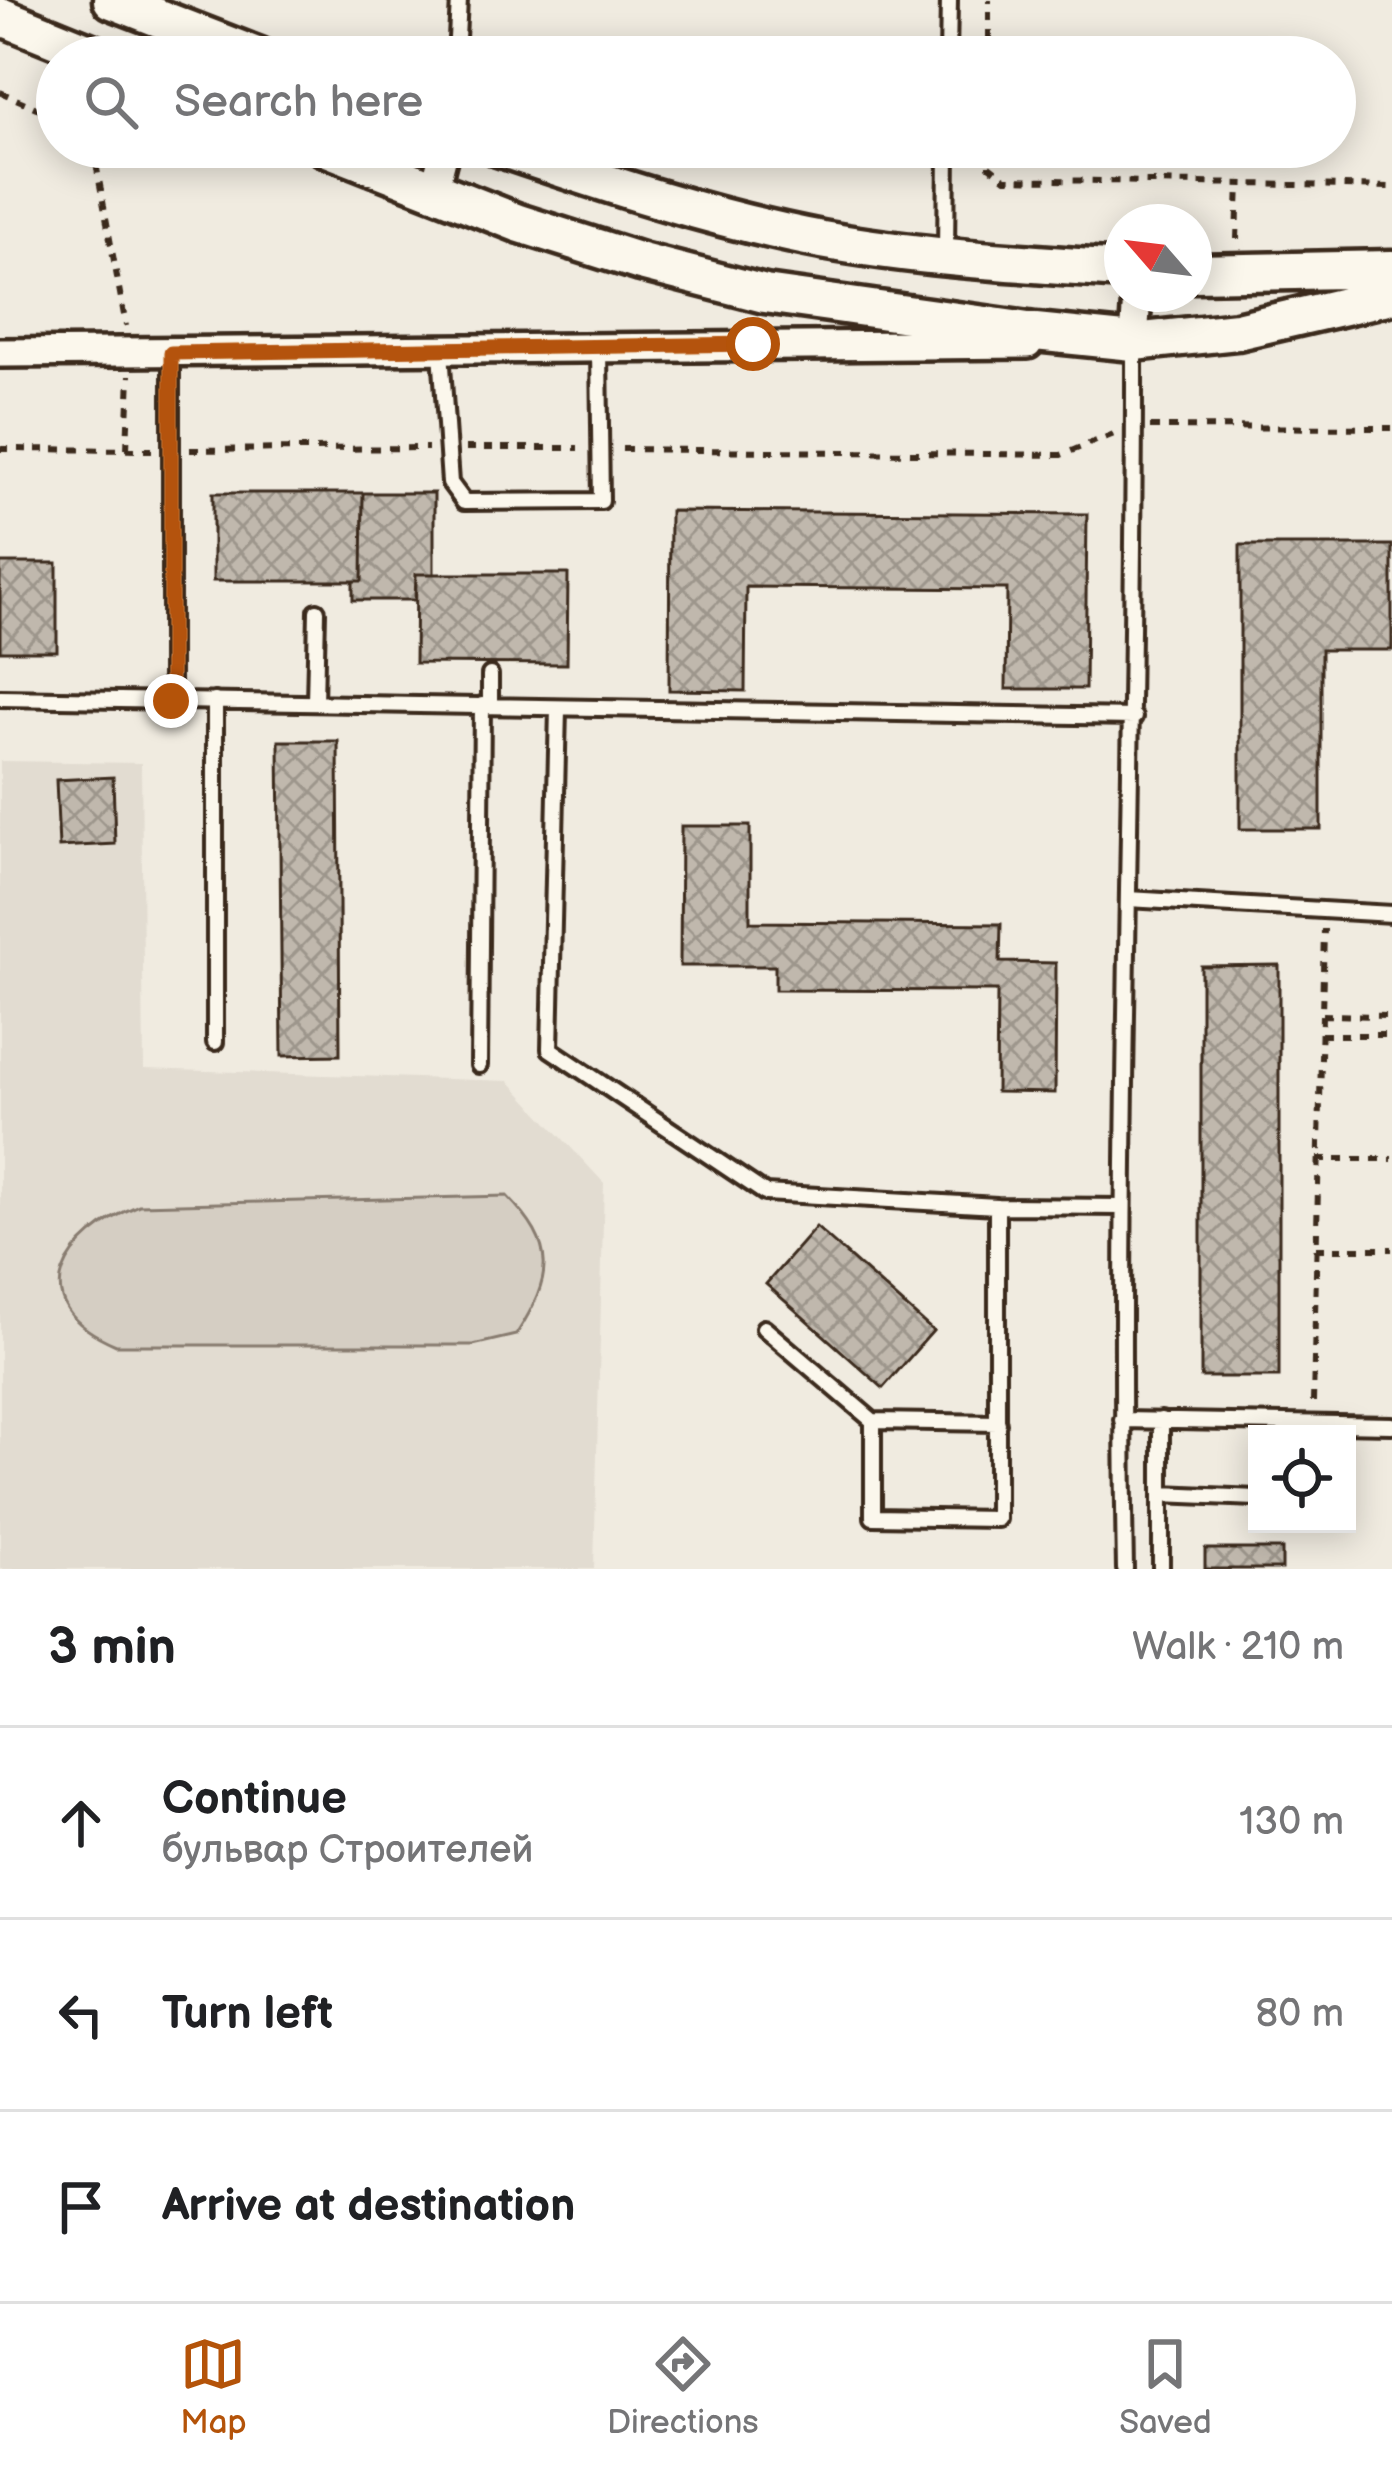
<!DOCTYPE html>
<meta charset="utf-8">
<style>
body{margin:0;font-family:"Balsamiq Sans",sans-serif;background:#f6f6f6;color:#202124}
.controls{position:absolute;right:36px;bottom:36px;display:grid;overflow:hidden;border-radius:0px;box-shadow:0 6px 30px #0003}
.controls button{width:108px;height:108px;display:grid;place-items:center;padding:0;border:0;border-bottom:3px solid #e0e0e0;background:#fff;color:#202124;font:60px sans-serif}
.compass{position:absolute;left:1104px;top:204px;width:108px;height:108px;border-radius:50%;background:#fff;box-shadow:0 6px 30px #0003;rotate:298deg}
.stop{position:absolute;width:36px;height:36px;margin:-27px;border:9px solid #b45309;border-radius:50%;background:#fff}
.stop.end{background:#b45309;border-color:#fff;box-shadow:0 3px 12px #0008}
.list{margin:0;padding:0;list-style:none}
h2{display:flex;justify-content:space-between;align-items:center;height:156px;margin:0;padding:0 48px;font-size:51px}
h2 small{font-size:39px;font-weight:400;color:#757577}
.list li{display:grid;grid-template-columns:78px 1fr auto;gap:36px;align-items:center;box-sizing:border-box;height:192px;padding:0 48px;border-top:3px solid #e0e0e0}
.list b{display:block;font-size:45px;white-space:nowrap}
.list p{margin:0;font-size:39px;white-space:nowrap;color:#757577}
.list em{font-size:39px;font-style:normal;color:#757577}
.icon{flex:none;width:66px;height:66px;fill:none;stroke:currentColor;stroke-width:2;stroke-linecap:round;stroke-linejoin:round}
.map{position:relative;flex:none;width:1392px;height:1569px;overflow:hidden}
.search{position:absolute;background:#fff;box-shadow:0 6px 30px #0003;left:36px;right:36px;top:36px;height:132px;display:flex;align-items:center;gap:30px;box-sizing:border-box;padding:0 42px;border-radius:66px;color:#757577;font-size:45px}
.sheet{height:732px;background:#fff}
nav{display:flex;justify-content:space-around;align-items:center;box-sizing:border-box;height:168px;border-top:3px solid #e0e0e0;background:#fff;font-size:33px;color:#757577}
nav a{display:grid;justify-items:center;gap:6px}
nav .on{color:#b45309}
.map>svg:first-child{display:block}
.built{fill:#e2dcd1}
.grass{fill:#d5cec3;stroke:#887c70;stroke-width:3}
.building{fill:url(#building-cross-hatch);stroke:#3b2a1e;stroke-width:3}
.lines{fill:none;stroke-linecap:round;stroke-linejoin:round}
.lane-casing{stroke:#3b2a1e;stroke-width:22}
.street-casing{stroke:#3b2a1e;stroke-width:36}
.secondary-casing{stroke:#3b2a1e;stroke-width:45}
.path{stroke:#3b2a1e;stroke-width:6;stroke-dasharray:9 9;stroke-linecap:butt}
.lane{stroke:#fbf7ec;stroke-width:14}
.street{stroke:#fbf7ec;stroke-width:27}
.secondary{stroke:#fbf7ec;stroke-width:36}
.route{stroke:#b45309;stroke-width:15}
</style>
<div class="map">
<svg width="1392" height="1569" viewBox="0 0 1392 1569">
<defs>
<pattern id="building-cross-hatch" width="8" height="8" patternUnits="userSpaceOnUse" patternTransform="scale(3)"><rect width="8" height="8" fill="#c0b8ad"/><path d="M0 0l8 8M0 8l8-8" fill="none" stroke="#9d968c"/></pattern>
</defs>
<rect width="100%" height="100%" fill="#f0ebe0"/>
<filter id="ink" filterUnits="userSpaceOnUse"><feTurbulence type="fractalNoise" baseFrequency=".00833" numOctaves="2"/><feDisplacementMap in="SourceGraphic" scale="24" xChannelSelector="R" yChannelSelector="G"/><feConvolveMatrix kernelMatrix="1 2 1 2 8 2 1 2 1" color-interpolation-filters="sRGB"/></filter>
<g filter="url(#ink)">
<path class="built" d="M0 761 141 763 144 1069 509 1081 604 1183 594 1569H0Z"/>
<path class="grass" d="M507 1196C557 1247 553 1277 516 1335L473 1345H116C17 1303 66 1236 139 1205Z"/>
<path class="building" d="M213 493H363L362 581H213Z
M363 493H434V574H416L415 600H353V581H362Z
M670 511 1087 514 1085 689H1006L1007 589 746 587 745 691 669 690Z
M1240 545H1392V650H1321V829H1240Z
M0 563H57V651H0Z
M416 574H568L567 664 415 663Z
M279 741H338L340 1055 282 1056Z
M113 777 115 844 59 847 56 780Z
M681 826H750V922L1001 924 1000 962 1056 963 1055 1093 996 1092 997 991 775 990V966H680Z
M1279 965V1377H1201V966Z
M816 1227 933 1331 883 1388 766 1284Z
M1205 1549H1282V1569H1205Z"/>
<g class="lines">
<defs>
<path id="lane" d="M456 57 459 0
M948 57 949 0
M946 254 947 147
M441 351 450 483 464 502 601 501 599 350
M0 698 1134 717
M171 701V353
M215 701V1042
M315 703 317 611
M490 706V675
M558 709 550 1049 765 1193 997 1206V1519L873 1517V1421
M1128 899 1392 914
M479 1065 482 705
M997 1206 1122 1207
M764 1328 873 1421 998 1423
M1122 1420 1392 1425
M1161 1420V1569
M1161 1494 1257 1498
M1125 1569C1117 1161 1135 753 1134 344"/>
<path id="street" d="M434 190 445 147
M1120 342H1134L1137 294
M0 353 1028 344"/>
<path id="secondary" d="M112 0 259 57
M0 16 101 57
M325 147 518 223 641 262 765 294 1035 332 1134 342 1237 331 1392 295
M498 147C604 183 712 219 822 240 922 258 1021 263 1122 270
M1194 273 1392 269"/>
</defs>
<use href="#lane" class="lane-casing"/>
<use href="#street" class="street-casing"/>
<use href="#secondary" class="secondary-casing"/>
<path class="path" d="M989 57V0
M0 92 57 117
M93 147 126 326
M989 147V166L1006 179 1392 187
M1237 239 1239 182
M1150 427 1392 428
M466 448H578
M0 449 152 450
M127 449 130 375
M622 449 1061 455 1114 434
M190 450 428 448
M1322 1015 1392 1016
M1321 1035H1392
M1318 1159H1392
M1316 1249H1392
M1313 1402 1324 929"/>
<use href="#lane" class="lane"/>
<use href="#street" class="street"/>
<use href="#secondary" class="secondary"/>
</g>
</g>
<g class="lines" filter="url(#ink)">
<path class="route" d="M171 701V353L753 344"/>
</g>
</svg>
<div class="controls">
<button><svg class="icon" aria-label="locate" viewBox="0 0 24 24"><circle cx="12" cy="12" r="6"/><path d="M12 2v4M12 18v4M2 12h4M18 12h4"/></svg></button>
</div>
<svg class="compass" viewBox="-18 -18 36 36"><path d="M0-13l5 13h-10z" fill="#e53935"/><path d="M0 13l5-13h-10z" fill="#757577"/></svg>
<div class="stop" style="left:753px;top:344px"></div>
<div class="stop end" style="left:171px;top:701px"></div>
<div class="search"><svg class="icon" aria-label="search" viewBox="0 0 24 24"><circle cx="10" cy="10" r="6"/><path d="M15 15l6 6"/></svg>Search here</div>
</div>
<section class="sheet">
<h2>3 min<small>Walk · 210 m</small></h2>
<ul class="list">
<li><svg class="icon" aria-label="ahead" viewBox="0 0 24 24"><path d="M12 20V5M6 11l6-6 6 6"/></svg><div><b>Continue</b><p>бульвар Строителей</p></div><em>130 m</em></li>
<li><svg class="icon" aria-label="left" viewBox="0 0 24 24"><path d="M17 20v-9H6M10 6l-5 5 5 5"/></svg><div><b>Turn left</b></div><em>80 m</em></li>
<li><svg class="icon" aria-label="arrive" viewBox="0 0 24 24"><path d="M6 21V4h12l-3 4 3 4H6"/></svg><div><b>Arrive at destination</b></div></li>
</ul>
</section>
<nav>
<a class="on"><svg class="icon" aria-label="map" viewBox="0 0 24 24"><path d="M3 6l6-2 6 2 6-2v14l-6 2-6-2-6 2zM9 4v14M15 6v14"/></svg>Map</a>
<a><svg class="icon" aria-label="directions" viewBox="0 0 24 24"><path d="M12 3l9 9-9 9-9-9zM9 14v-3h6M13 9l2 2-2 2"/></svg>Directions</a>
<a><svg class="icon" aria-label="saved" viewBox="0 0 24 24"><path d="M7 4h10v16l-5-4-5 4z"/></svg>Saved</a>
</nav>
